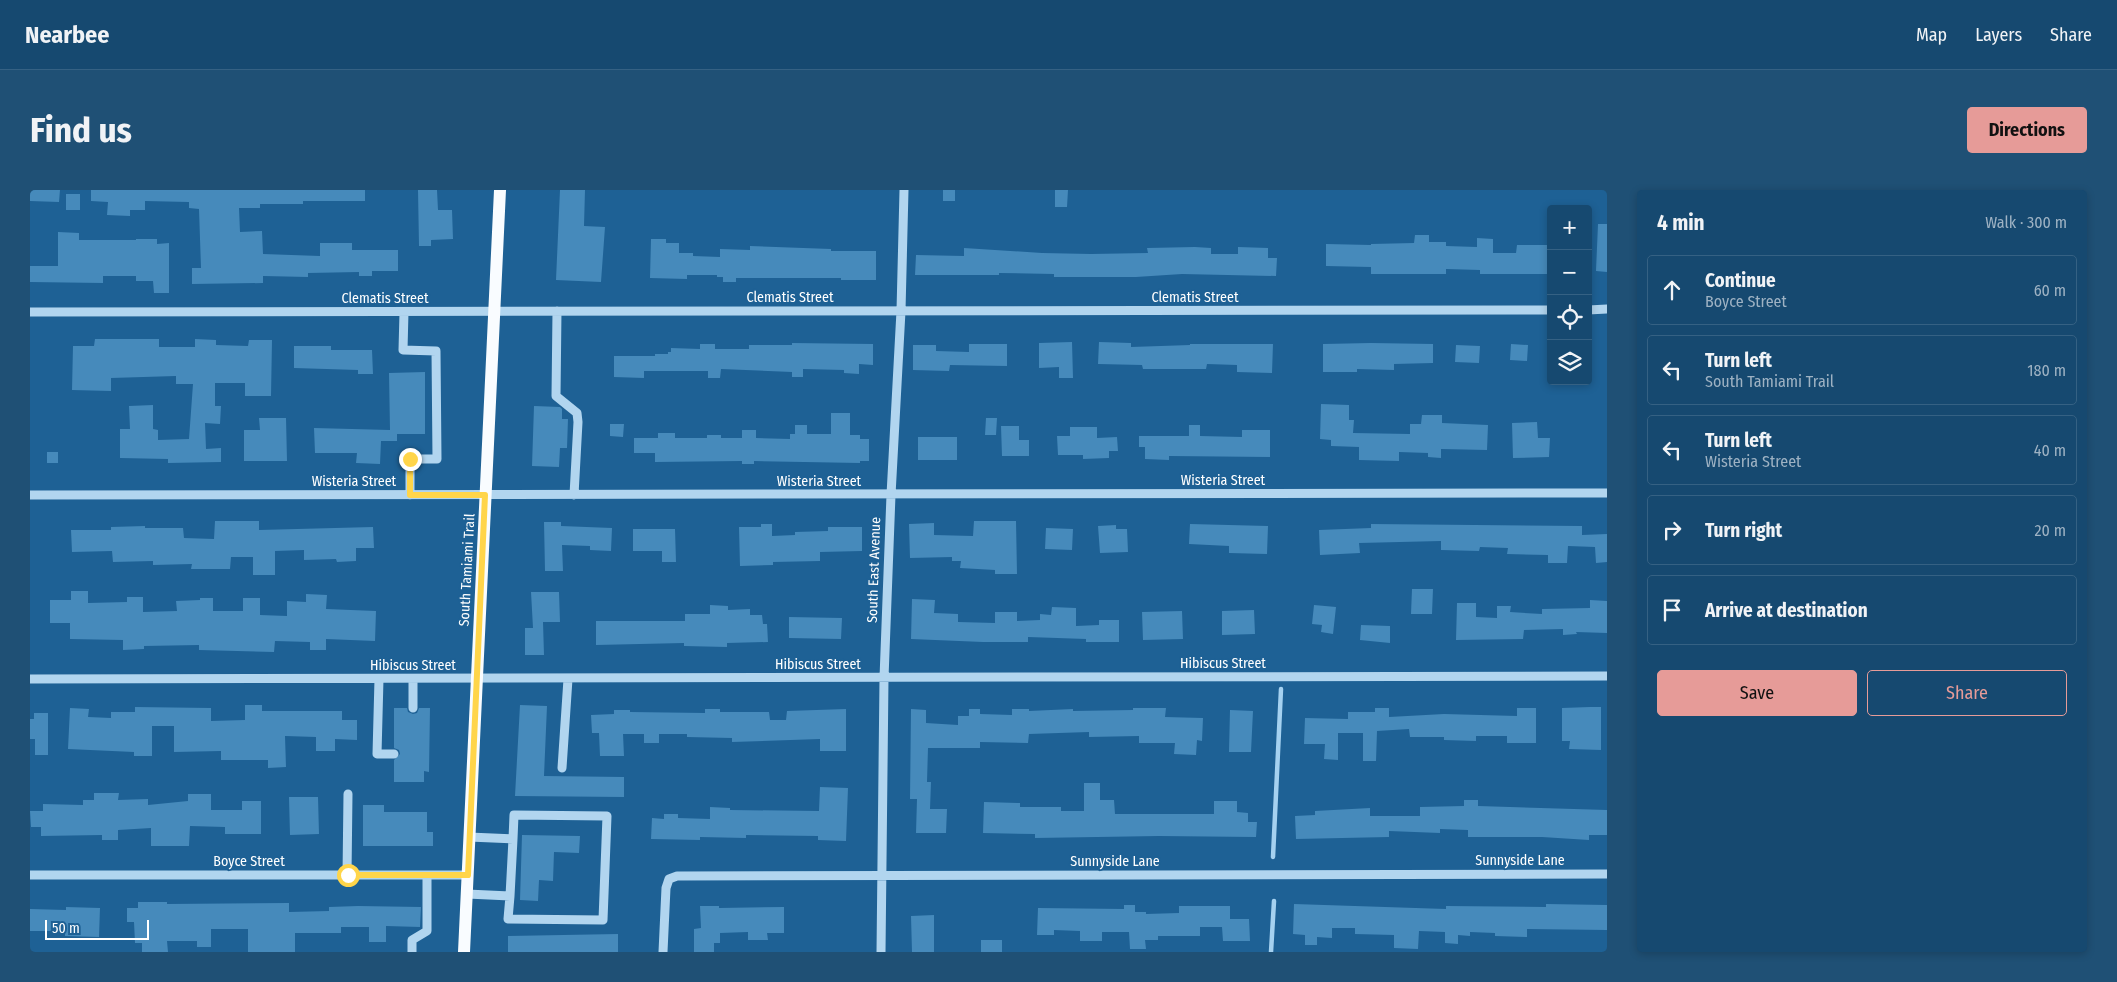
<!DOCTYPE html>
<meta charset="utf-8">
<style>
body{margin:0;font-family:"Fira Sans Condensed",sans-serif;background:#1f5075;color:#f1f3f6}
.controls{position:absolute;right:15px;top:15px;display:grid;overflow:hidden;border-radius:5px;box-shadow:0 2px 8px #0003}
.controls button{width:45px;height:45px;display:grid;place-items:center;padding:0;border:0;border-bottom:1px solid #356183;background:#164970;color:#f1f3f6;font:25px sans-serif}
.scale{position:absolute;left:15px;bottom:12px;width:104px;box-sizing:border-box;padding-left:5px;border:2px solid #fff;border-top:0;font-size:14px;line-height:18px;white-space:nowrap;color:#fff;-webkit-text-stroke:4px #1e6195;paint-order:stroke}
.stop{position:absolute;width:15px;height:15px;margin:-11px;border:4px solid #ffd54a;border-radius:50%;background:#fff}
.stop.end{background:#ffd54a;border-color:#fff;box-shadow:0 1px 5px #0008}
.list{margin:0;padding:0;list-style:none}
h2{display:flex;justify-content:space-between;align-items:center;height:65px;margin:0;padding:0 20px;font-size:21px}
h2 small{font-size:16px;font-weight:400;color:#9eb2c3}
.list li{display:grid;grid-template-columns:32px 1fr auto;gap:15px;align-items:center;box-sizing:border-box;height:70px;margin:0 10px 10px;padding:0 10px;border:1px solid #356183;border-radius:5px}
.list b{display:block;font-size:19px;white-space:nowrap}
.list p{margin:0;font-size:16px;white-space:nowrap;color:#9eb2c3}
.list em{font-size:16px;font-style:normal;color:#9eb2c3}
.actions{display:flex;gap:10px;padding:15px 20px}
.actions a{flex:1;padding:11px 0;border:1px solid #e69b98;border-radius:5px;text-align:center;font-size:18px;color:#e69b98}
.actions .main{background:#e69b98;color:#111}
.icon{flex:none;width:28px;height:28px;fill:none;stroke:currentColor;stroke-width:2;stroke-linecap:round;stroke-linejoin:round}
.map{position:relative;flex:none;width:1577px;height:762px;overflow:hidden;border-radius:5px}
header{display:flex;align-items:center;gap:30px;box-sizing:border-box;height:70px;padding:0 25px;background:#164970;border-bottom:1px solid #356183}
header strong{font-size:24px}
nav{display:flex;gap:28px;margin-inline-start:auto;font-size:18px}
.intro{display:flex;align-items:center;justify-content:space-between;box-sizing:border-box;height:120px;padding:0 30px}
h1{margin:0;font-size:35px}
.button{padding:12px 22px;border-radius:5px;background:#e69b98;color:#111;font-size:18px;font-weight:700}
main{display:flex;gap:30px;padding:0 30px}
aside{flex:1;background:#164970;border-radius:5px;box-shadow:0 2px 8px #0003}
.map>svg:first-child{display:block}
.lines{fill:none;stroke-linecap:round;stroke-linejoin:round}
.stream{stroke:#a5d1f0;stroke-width:4.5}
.building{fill:#468abb}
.minor{stroke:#b1d5ef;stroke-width:9}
.major{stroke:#f9fcff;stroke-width:12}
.route{stroke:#ffd54a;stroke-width:6}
.labels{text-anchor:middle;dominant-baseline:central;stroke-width:4;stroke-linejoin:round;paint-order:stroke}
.street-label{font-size:14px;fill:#fff;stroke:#1e6195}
</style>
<header>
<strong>Nearbee</strong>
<nav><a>Map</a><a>Layers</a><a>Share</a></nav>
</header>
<div class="intro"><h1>Find us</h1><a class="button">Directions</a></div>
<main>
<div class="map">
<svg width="1577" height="762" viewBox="0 0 1577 762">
<rect width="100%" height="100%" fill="#1e6195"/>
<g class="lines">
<path class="stream" d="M1243 667 1251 499
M1241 762 1244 711"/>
</g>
<path class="building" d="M0 0H30L29 12 0 11Z
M61 0H335V11H273V14H230V18H209L210 42 232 41 233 64 290 66V53H322V60H368V81H342V86H329V82L278 83V87L233 86V93L162 94V78H171L169 19 159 18V12L115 11V20H100V26L77 25 78 12 61 11Z
M388 0H407L408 20H422L423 49 401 50V56H389Z
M530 0H555L554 36 575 37 571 92 526 90Z
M913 0H925V11H913Z
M1025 0H1038L1037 17H1025Z
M36 4H50V20H36Z
M1568 34H1577V82L1566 81Z
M28 42 49 43V50H106V49H127V54L139 53V103H124L123 91H106V86H73V93L0 92V76H28Z
M1385 45H1399V52H1416V56L1447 57V48L1463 49V63H1486L1487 55H1521V84H1450V80L1416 79V84H1341V77L1296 76V54L1341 55V54L1384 53Z
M621 49H636V53H649V63H663V66L690 67V59L720 60V56L801 59V61H846V90H811V88H706V92H693V87H687V85H657V89L620 88Z
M1165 57 1181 58V64H1208V57L1238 58V68H1247L1246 86 1152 84 1106 87H1024V84L969 83V85H885L886 65 934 66V58L1012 63 1061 64 1118 63 1117 58Z
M65 149H129V157H165V149L186 150V155L218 156 219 150H242L241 206H215V193H185V216H191L190 234 175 233 176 259 191 258V272L138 273V269L90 268V239H100L99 216 123 215V239L128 240V250L159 249 163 194H146V186L81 188V201L42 200 43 156H64Z
M1042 152 1043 188H1029V177L1009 178V153Z
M1069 152 1101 153V157L1160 155V154H1243L1242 183 1207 182V175L1177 174 1176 179H1113L1112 175 1068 174Z
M762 153 843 154V175L829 174V184L814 183V180L773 179V187H762V182L691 179 690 188H678V181H614V188L584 187V166H625V164H638V162H641V158L670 159V154H685V159H719V155H762Z
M1341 153 1403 154V173L1364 174V180L1327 179V182H1293V154Z
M939 154H977V176L920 175 919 181 883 180V155H906V161L939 162Z
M1481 154 1498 155 1497 171 1480 170Z
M1426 155 1450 156 1449 173 1425 172Z
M264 156H301V160H342L343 184H328V180L264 178Z
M395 182V244H367V251H351L350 274 326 273 327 263H285L284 238 360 240 359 183Z
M1291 214 1319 215V230H1324L1323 243 1380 244V234H1391L1392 225H1412V233L1458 235 1457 260 1411 259V268L1398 267V263L1369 262V271L1329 270V257L1301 256V250L1290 249Z
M504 216 530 217 532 219V229H538L537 258H530L529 277 502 276Z
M801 223H820V245H830V249H839V271H830V273L724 271V274H712V271L625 272V263H604V248H628V243H645V248H677V245H691V248H712V240H726V248L760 249V244H765V235H777V244H801Z
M229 228H256L257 271H214V240H230Z
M956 228H967L966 245H955Z
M1507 232 1508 248H1520L1519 267 1483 268 1482 233Z
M580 234H594L593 247 580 246Z
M1159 235H1170V246L1212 247V240H1240V267L1139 266V270L1115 269V257H1109V246H1159Z
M971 236H989V250H999V266H972Z
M1040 237H1067V248L1087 247 1088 261H1079V268L1053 269V265H1028L1027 246H1040Z
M888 247H927V270H888Z
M17 262H28V273H17Z
M185 331H229V340L343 337 344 358H326V371L307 372 306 369 274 370V360L245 361V385H223V367H201L200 379H161L162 374 123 375V371L83 372 82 361 42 362 41 340H81V337L115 336V338H153L154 348 184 349Z
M944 331H986L987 384H965V380L930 378 931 371H922V367L880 368 879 334 904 333V345L943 346Z
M514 332H531V336L582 338 581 361 560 360V356L532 355 533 381H515Z
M731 334H742V346L765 345V342L798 341V337H832V361L790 362V371L743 372V375L710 376 709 337H731Z
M1160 334 1238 336 1237 364 1199 363V356L1159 354Z
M1341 334 1552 336V345L1577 344V372L1566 373 1565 357 1538 356 1537 373H1518V365L1477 364 1478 358 1450 357 1449 361 1411 360V351L1329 353 1330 363 1290 365 1289 340 1341 338Z
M1086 335V339H1097L1098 362 1070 363 1068 336Z
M1016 338 1043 339 1042 360 1015 359Z
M603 339H645L646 372H632V361H603Z
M1382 399H1403L1402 424H1381Z
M41 401H58V413L97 412V407H113V422L147 421 146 411 170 410V408H183V421H213V408H230V425L257 426V411L276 412V404L297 405 296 419 346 421 345 451 296 449V460H280V452L245 451 244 462 169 460V455L114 456V459L93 460V450L40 449V433H20V410H41Z
M501 402H529L530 432H513L514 465H495V438H503Z
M882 409 905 410 904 423 928 424V432L965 433V422H987V431L1010 430V424L1021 425 1022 417 1046 418V436L1069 435V430H1089V452H1056V449L998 447V452H953L881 449Z
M1560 410 1577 411V443L1546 442 1547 444 1533 445V439L1494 440 1493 449 1426 450 1427 413H1446V427L1467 428V416H1481L1480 422 1512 424V419L1560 418Z
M680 415 698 416V420L720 419V425H732L733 434H737L738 452 697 453V457L654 456V453L566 455V431H655V424H680Z
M1284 415 1306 417 1303 444 1291 442 1292 435 1282 434Z
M1224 420 1225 444 1192 445V421Z
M1152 421 1153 449 1113 450 1112 422Z
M759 427 812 428 811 449 759 448Z
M1331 435 1360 436V453L1330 450Z
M215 515H232V521H312V530H327V550L305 549V561H286V547L255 546 256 577 238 578V570H191V561L144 562V536H122V566H104V562L38 559 40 518 59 519 58 527 81 528V522H105V517L181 518V531L215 530Z
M490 515 517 516 514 586 594 587V607L485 606Z
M1560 517H1571V560L1539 559 1540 551H1532V518Z
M364 518H377L378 522 383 524 387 523 389 518H400L399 582 394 581V592H364V570L370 564 369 560 364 558Z
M1103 518H1136L1135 527 1173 528 1172 551 1167 550 1166 565 1144 564 1145 553H1109V546L1059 547V542L999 544 998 553 950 552V558H898L897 592H901L900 619H917L916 643H886L887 609H880L881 519 896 520V533L928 535V526H939V519H950V524L982 525V519H999V521L1043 519V521L1103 520Z
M1345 518H1359V527L1414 524 1487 526V518H1506V553H1477V546H1446V551L1414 550V547H1380L1379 539 1347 541 1346 571H1333V543H1308V570L1294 569 1295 554H1274L1275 528 1318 529V522H1345Z
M675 519H690V522H739L740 530H756L757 521 816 519V561H790V549L702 552V548L657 547V544H629V553H614V544H593L594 566H570L569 543H562L561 525 584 524V520H600V522L675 523Z
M1200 520 1223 521 1221 562H1199Z
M4 523H18V565H5V549H0V529H4Z
M1054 593H1070V610H1084L1085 624H1184V611H1207V622L1218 623V632H1227L1226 647 1129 646 1005 648V644L953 643 954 612 990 613V617H1031V621H1054Z
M790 597 818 598 816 651 788 650V646L716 645V648L670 647V650L621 649 622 628 634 629V624H648V628L680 629V617L700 618V620L789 621Z
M64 603H89L88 610 118 609V615L158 611V604H181V620H212V611H231V644H195V637L160 636 159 656H121V638L88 640V650H72V645L11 646V637H1L0 621H13V614L53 615V610H64Z
M259 607H288L289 644 260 645Z
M1434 610H1448V616L1577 620V645H1559V650L1512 647H1438V640L1410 639V643L1359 641V647L1266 649 1265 626 1285 625V621L1340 618V626H1390V617L1434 616Z
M333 615H354V622H397V642H403V656H333Z
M492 645 550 646 549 663 524 662 523 691 509 690 508 711 490 710Z
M108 712H137V714L259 713V722L299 721V717L328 716 391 717 390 737 356 736V752H339V737H311V743H265V762H218V739H181V757H167V751H137L138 762H112V753H105L104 732H97V718H108Z
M1264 714 1416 719V716L1516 717V714L1577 715V740L1497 739V747L1465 746V743L1440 742V746L1428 745V754L1415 753V742L1389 741 1388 759 1364 758V745L1325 744V738H1302V748L1287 747V755H1275V745L1263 744Z
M1094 715H1105V722H1116V724L1149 723V716H1200V729H1219L1220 751H1193L1192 737H1170V746H1128V750H1115L1116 759H1100L1099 742H1072V751H1050V741L1024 740V745H1007L1008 718 1094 719Z
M670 716H689V718L754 717V743H737L738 750H718V742L690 743V753H684V762H664V739L671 738Z
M36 717 70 718 69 747 35 746V741H0V719L36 720Z
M904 725V762H882L881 726Z
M588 744V762H478V746Z
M951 750H972V762H951Z"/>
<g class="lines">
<path class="minor" d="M1558 120 1577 119
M527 121 526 206 547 223 548 232 544 305
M0 122 1521 120
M374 122 373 160 406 161 407 269H380V305
M0 305 1577 303
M0 489 1577 486
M349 489 347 564H364
M383 518V489
M532 578 538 489
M0 685H438
M317 685 318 604
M437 704 480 706 478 729 573 730 577 626 484 625 483 649 439 647
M480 706 483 649
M382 762V750L397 741V685
M633 762 636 698 639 689 647 686 1577 684
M851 762 854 488 861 305 871 121 874 0"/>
<path class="major" d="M434 762 470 0"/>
</g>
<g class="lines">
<path class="route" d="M318 685H438L455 305H380V269"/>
</g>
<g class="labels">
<g class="street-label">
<text x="760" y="107">Clematis Street</text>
<text x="1165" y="107">Clematis Street</text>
<text x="355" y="108">Clematis Street</text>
<text x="1193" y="290">Wisteria Street</text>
<text x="324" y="291">Wisteria Street</text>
<text x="789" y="291">Wisteria Street</text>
<text transform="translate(437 380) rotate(-87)">South Tamiami Trail</text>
<text transform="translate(844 380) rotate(-88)">South East Avenue</text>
<text x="1193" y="473">Hibiscus Street</text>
<text x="788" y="474">Hibiscus Street</text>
<text x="383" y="475">Hibiscus Street</text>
<text x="1490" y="670">Sunnyside Lane</text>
<text x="219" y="671">Boyce Street</text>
<text x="1085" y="671">Sunnyside Lane</text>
</g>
</g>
</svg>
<div class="controls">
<button>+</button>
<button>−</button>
<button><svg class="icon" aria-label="locate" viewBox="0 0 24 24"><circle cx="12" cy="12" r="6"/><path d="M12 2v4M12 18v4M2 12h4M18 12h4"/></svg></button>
<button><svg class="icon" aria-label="layers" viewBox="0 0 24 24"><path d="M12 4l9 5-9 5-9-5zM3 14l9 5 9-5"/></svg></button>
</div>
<div class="scale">50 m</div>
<div class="stop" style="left:318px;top:685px"></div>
<div class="stop end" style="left:380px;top:269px"></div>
</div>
<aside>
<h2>4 min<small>Walk · 300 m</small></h2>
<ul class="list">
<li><svg class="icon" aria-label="ahead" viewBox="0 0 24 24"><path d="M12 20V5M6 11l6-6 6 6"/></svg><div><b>Continue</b><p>Boyce Street</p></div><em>60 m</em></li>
<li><svg class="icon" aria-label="left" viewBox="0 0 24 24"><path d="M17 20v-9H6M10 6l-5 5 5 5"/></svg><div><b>Turn left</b><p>South Tamiami Trail</p></div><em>180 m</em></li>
<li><svg class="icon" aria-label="left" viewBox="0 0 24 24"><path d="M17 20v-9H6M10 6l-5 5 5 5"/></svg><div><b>Turn left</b><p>Wisteria Street</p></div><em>40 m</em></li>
<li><svg class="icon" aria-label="right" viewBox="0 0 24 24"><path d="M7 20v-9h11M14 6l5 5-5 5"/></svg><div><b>Turn right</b></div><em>20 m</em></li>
<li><svg class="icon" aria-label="arrive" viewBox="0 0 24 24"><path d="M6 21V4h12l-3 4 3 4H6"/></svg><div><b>Arrive at destination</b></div></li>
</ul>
<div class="actions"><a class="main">Save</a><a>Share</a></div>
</aside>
</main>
